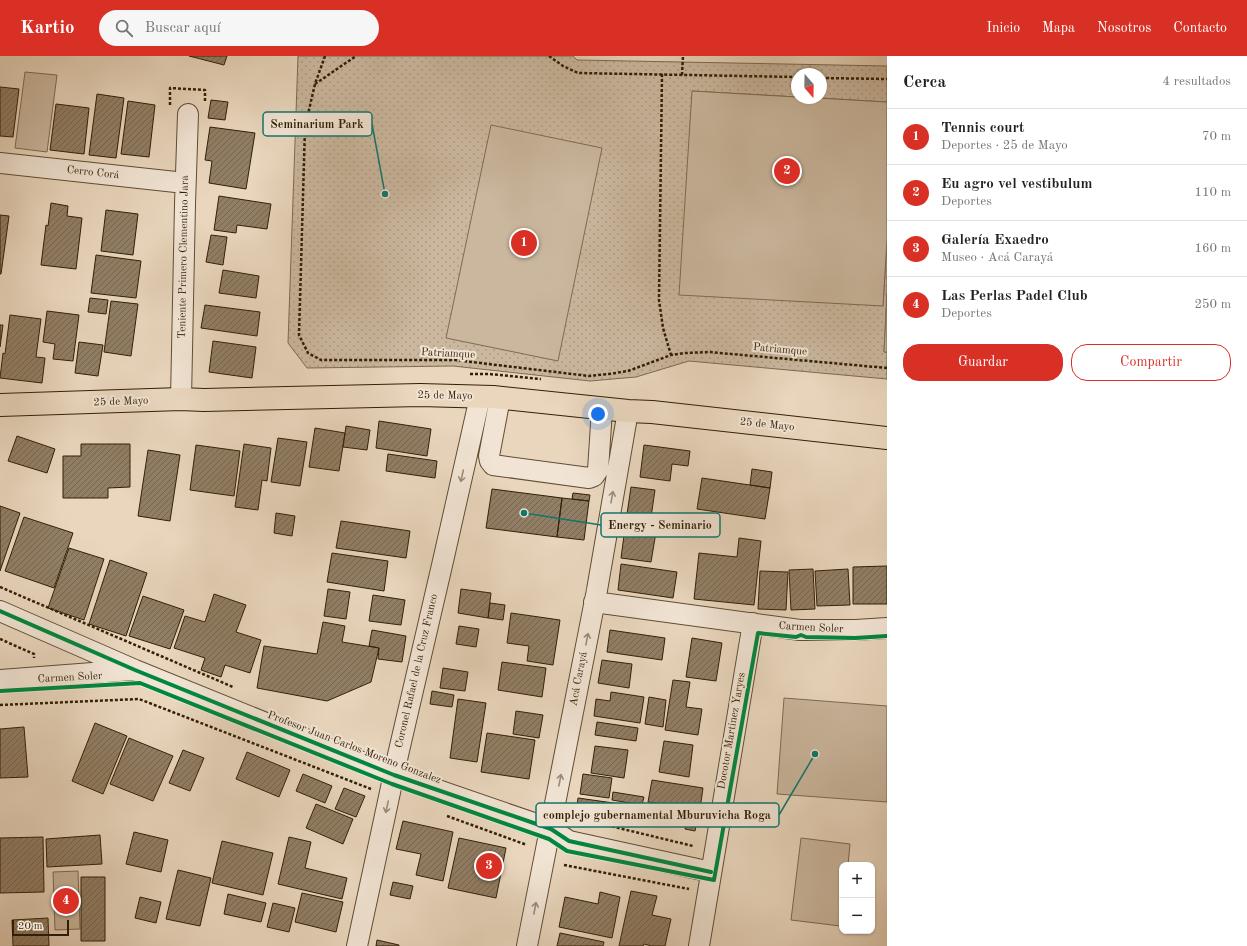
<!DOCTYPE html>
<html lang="es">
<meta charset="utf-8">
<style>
body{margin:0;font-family:"Old Standard TT",serif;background:#f6f6f6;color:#222}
.controls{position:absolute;right:12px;bottom:12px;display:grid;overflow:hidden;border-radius:8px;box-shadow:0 1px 3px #0004}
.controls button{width:36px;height:36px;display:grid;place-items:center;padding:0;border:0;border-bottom:1px solid #e0e0e0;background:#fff;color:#222;font:20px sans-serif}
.compass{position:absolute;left:791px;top:12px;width:36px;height:36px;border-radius:50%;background:#fff;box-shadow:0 1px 3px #0004;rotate:160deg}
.scale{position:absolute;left:12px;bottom:10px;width:57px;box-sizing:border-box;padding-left:4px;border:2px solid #321f05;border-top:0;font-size:11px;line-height:14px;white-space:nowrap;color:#321f05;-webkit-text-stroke:3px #f1e4d4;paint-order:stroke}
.you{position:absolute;left:598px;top:358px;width:14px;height:14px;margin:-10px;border:3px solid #fff;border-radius:50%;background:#1a73e8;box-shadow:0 0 0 6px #1a73e833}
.badge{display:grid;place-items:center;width:26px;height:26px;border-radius:50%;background:#d93025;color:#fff;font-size:13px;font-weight:700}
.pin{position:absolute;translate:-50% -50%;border:2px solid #fff;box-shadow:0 1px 4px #0006}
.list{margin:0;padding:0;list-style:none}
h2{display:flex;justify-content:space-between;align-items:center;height:52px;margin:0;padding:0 16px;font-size:17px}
h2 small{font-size:13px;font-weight:400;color:#767676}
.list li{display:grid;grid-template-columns:26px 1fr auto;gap:12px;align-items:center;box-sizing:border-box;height:56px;padding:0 16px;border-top:1px solid #e0e0e0}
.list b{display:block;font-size:15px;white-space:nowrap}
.list p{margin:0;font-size:13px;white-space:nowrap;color:#767676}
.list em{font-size:13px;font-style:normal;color:#767676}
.actions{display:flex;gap:8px;padding:12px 16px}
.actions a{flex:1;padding:9px 0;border:1px solid #d93025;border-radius:16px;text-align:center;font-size:14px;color:#d93025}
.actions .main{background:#d93025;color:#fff}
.icon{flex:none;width:22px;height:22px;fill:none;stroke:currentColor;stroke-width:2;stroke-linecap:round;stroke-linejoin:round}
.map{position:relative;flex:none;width:887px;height:890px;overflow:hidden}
header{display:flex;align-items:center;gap:24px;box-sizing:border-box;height:56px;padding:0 20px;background:#d93025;color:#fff}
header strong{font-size:19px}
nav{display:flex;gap:22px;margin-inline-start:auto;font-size:14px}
.search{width:280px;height:36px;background:#f6f6f6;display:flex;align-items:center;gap:10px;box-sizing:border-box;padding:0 14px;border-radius:22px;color:#767676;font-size:15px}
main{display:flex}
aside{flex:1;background:#fff}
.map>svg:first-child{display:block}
.park{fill:url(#park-dots);stroke:#7e6b52}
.garden{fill:#cab79e;stroke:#7e6b52}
.building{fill:url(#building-hatch);stroke:#321f05}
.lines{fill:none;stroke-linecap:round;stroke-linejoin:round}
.minor-casing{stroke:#604d33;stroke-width:22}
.major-casing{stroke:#321f05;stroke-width:24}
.path{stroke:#321f05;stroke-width:2.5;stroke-dasharray:3 2;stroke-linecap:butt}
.minor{stroke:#f1e4d4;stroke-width:20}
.major{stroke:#e9d6bd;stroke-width:22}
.cycleway-casing{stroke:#f1e4d4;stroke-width:6}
.cycleway{stroke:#00873e;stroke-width:4}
.oneway{stroke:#9b8b77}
.labels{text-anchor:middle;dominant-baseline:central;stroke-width:4;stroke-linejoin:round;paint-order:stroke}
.street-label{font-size:11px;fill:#321f05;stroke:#f1e4d4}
.leader{fill:none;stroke:#0f766e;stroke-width:1.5}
.callout-dot{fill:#0f766e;stroke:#f1e4d4;stroke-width:1.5}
.callout{fill:#f1e4d4;stroke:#0f766e;stroke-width:1.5}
.callout-label{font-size:12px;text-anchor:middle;font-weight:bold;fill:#321f05}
</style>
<header>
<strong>Kartio</strong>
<div class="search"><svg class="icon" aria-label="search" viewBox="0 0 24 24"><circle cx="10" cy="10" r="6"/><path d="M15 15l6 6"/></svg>Buscar aquí</div>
<nav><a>Inicio</a><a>Mapa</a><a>Nosotros</a><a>Contacto</a></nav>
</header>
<main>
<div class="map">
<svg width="887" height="890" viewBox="0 0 887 890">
<defs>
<pattern id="park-dots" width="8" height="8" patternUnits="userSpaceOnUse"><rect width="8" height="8" fill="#cab79e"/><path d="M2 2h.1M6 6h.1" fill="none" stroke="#ae9d87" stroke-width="1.8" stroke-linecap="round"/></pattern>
<pattern id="building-hatch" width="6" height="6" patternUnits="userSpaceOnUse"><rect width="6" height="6" fill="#917e65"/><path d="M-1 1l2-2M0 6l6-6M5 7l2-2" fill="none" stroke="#776751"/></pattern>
</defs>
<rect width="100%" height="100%" fill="#e9d6bd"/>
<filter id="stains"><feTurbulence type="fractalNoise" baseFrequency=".005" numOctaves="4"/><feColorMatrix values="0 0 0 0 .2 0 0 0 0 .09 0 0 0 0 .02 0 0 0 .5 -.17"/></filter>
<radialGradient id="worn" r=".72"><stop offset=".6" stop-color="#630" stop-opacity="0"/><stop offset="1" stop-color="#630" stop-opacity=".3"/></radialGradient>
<path class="park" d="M298 0H573L577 4 887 10V46L817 42H821V18H797V41L692 35 883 250 887 184V238L884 296H887V323L689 305 636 321 590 325 453 310 307 312 288 287Z"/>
<path class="garden" d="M25 16 57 19 47 96 15 92Z
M692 35 797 41V42H817L887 46V184L883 250 679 239Z
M491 69 602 92 558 305 446 282Z
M887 238V296H884Z
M784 642 887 650V746L777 738Z
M801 782 850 788 848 809H842V854L840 870 791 864Z
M78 815 80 873 55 874 53 816Z"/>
<path class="building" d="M189 0H227L224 9Z
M0 31 19 33 13 81 0 80Z
M97 38 124 42 116 102 89 99Z
M211 44 228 46 225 64 208 62Z
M128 45 155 49 149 101 121 98Z
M56 48 89 52 84 98 50 94Z
M210 71 255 77 246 133 209 127 212 105 205 104Z
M219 140 271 148 267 173 237 169 236 177 214 174Z
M51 147 68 150 67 160 82 162 76 213 41 209 46 169 48 170Z
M106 154 138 158 133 199 101 195Z
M0 159 9 160 1 218H0Z
M211 179 227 181 223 209 206 206Z
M96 199 141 205 136 242 91 237Z
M223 214 259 220 256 242 219 237Z
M90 242 108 244 106 258 88 256Z
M111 245 138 248 131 300 104 296Z
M205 249 260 256 257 280 201 272Z
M47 255 79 259 73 305 53 303 55 288 43 286Z
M10 259 41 263 36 301 45 302 42 327 0 322 3 297 5 298Z
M0 269H3L0 291Z
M213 285 256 291 252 322 209 316Z
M79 286 103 289 98 320 75 317Z
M379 365 431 373 427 400 376 392Z
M346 370 370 374 367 394 343 391Z
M315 372 345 377 339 415 309 411Z
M17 380 55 393 47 417 8 405Z
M278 382 307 386 300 430 271 426Z
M81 388H130V431L108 432V442H63V400H81Z
M244 388 271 392 267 425 262 424 258 454 235 451Z
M196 389 240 395 234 440 190 434Z
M644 389 690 395 688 410 672 408 670 425 640 421Z
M148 394 180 399 170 465 138 460Z
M388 398 437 405 435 422 386 415Z
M752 413 772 416 770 432 750 429Z
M702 422 770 432 765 463 697 453Z
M631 431 655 434 650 468 626 465Z
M492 433 562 442 557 481 486 472Z
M573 437 590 439 589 445 572 443Z
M562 442 589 445 584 484 557 481Z
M0 450 20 457 0 515Z
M276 457 295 460 292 480 274 477Z
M24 461 73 477 54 532 5 515Z
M341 465 410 475 406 502 336 492Z
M625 472 656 476 651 506 621 502Z
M739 482 761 485 754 549 694 543 699 497 737 501Z
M69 492 104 503 84 564 48 552Z
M332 497 388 505 384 535 327 526Z
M110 504 147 517 126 580 89 568Z
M621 508 677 516 673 542 618 534Z
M887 510V548H853V511Z
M813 513 815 553 791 554 789 514Z
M848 513 850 549 817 550 815 515Z
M760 515 788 516 786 554 758 553Z
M328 533 350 536 346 563 324 560Z
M461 533 491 537 488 562 458 557Z
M214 538 246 549 236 576 261 584 250 617 225 609 221 621 201 614 205 602 174 592 185 560 205 566Z
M373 539 405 544 401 569 369 565Z
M143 540 184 554 170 593 129 580Z
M490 547 505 549 503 564 488 562Z
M511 557 560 564 553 609 527 605 529 590 507 587Z
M323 566 345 570 342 586 379 592 371 626 327 645 257 632 264 590 317 598Z
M459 570 479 573 476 591 456 588Z
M372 574 406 580 402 606 378 603 379 592 369 590Z
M610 574 665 582 662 604 607 596Z
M692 582 722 587 716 625 686 621Z
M602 604 632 608 629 632 598 627Z
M502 606 546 612 542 641 498 634Z
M443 612 468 616 465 635 440 632Z
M673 624 690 626 686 651 702 653 698 679 665 674Z
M432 635 454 639 452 651 430 648Z
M611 636 644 641 640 667 594 660 596 643 610 645Z
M649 641 666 644 663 671 645 668Z
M458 643 486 647 477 706 450 702Z
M516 655 543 659 539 682 513 678Z
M597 666 638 672 636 685 595 679Z
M95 667 127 680 103 738 72 725Z
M24 671 28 721 0 722V673Z
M487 677 535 684 529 723 481 716Z
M129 682 173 700 153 745 110 728Z
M664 685 693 689 689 721 659 716Z
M595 690 628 694 624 722 591 717Z
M183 694 204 702 190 735 169 727Z
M247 696 290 714 279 741 236 723Z
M303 718 332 730 325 747 296 735Z
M583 718 612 722 609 742 580 738Z
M652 724 703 732 700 753 648 746Z
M344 732 365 740 356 761 335 753Z
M613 736 644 741 642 749 612 744Z
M578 742 642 751 640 766 576 757Z
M316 748 353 763 343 788 306 772Z
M688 756 698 758 695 775 685 773Z
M403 765 453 776 443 825 416 819 421 798 396 793Z
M134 776 168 784 161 816 126 808Z
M100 779 102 808 47 811 46 783Z
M43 781 44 836 0 837V782Z
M289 781 311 786 305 812 347 822 342 843 278 828Z
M459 782 506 792 496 842 448 832Z
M222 785 273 797 263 839 212 827Z
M178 814 211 822 200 870 166 863Z
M81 821H105V885H81Z
M393 826 413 830 410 843 390 839Z
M631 835 657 840 652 859 671 863 665 890H652L644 888 643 890H619Z
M600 836 620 841 612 882 559 871 565 841 598 848Z
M302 837 343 846 336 876 295 866Z
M228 838 266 847 261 866 224 858Z
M140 841 161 846 156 867 135 862Z
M273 847 295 852 289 876 267 871Z
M48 862 49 890H13L12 864Z
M560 877 604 886 603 890H557Z
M377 884 399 889V890H376Z"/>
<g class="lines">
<defs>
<path id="minor" d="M0 107 185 127
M500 342 489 400 490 405 493 409 589 422 594 420 598 414 602 353
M181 343 185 148 188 58
M594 546 800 574H856L887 572
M0 555 135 614 394 719 551 773 569 785 711 816
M0 624 132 614
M357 890 398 699 443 505 480 341
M527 890 597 534 628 355
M699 890 753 567"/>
<path id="major" d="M0 349 181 343 204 344 420 339 493 341 628 355 652 356 887 382"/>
</defs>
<use href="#minor" class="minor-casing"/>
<use href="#major" class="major-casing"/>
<path class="path" d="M325 0 315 28 305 71 299 279 308 297 321 304H455L589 320 609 318 628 315 671 299 685 297 709 296 887 312
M549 0 563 10 578 17 797 21
M662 18 659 244 663 272 671 299
M682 19 683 0
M821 22 887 23
M315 28 356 0
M170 49V32L205 34V47
M470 318H489L541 323
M0 531 233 631
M0 583 34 598V602
M0 649 139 643 371 733
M447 760 527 789
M573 761 693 790
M564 809 689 833"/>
<use href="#minor" class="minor"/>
<use href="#major" class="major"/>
<defs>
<path id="cycleway" d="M0 555 135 614 394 719 551 773 569 785 711 816
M0 635 140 627 392 728 549 783 567 795 714 824 758 577 796 581 801 579 806 581 855 582 887 580"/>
</defs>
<use href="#cycleway" class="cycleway-casing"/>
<use href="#cycleway" class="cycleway"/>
</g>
<defs><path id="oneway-shaft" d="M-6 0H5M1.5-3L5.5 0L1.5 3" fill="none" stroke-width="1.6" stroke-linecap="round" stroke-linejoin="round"/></defs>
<g class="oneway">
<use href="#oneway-shaft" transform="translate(462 420) rotate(103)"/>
<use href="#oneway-shaft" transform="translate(612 441) rotate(-80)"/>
<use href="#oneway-shaft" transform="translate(587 583) rotate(-79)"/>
<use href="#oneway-shaft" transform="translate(560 724) rotate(-79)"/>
<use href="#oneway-shaft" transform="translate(387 751) rotate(102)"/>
<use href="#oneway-shaft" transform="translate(535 852) rotate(-79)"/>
</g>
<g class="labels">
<g class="street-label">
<text transform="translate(93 117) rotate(6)">Cerro Corá</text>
<text transform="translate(184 201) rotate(-89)">Teniente Primero Clementino Jara</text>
<text transform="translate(780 294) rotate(5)">Patriamque</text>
<text transform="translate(448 298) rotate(3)">Patriamque</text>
<text transform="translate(445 340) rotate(1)">25 de Mayo</text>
<text transform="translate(121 346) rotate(-2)">25 de Mayo</text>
<text transform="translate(767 369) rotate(6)">25 de Mayo</text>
<text transform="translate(811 572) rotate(3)">Carmen Soler</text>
<text transform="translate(417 615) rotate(-77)">Coronel Rafael de la Cruz Franco</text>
<text transform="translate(70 622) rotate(-3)">Carmen Soler</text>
<text transform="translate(579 623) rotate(-79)">Acá Carayá</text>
<text transform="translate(732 675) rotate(-80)">Docotor Martinez Yaryes</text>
<text transform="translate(354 692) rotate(21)">Profesor Juan Carlos Moreno Gonzalez</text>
</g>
</g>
<path class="leader" d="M385 138L372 68M524 457L601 469M815 698L779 759"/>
<g class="callout-dot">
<circle cx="385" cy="138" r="4"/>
<circle cx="524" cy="457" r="4"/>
<circle cx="815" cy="698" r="4"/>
</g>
<g class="callout">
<rect x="263" y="56" width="109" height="24" rx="4"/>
<rect x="601" y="457" width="119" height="24" rx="4"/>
<rect x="536" y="747" width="243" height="24" rx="4"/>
</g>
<g class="callout-label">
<text x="317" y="72">Seminarium Park</text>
<text x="660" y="473">Energy - Seminario</text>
<text x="657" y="763">complejo gubernamental Mburuvicha Roga</text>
</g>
<rect width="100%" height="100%" filter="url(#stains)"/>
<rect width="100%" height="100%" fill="url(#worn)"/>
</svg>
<div class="controls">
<button>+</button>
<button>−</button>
</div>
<svg class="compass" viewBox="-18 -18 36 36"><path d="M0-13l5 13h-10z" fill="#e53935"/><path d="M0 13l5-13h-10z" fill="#767676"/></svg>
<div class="scale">20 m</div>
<div class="you"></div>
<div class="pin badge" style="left:524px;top:187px">1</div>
<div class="pin badge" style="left:787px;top:115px">2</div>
<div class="pin badge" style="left:489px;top:810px">3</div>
<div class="pin badge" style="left:66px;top:845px">4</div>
</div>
<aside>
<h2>Cerca<small>4 resultados</small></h2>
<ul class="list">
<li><span class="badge">1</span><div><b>Tennis court</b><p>Deportes · 25 de Mayo</p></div><em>70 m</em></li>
<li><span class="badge">2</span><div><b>Eu agro vel vestibulum</b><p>Deportes</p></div><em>110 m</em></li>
<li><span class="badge">3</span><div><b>Galería Exaedro</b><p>Museo · Acá Carayá</p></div><em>160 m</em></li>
<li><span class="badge">4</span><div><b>Las Perlas Padel Club</b><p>Deportes</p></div><em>250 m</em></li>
</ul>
<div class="actions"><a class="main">Guardar</a><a>Compartir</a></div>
</aside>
</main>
